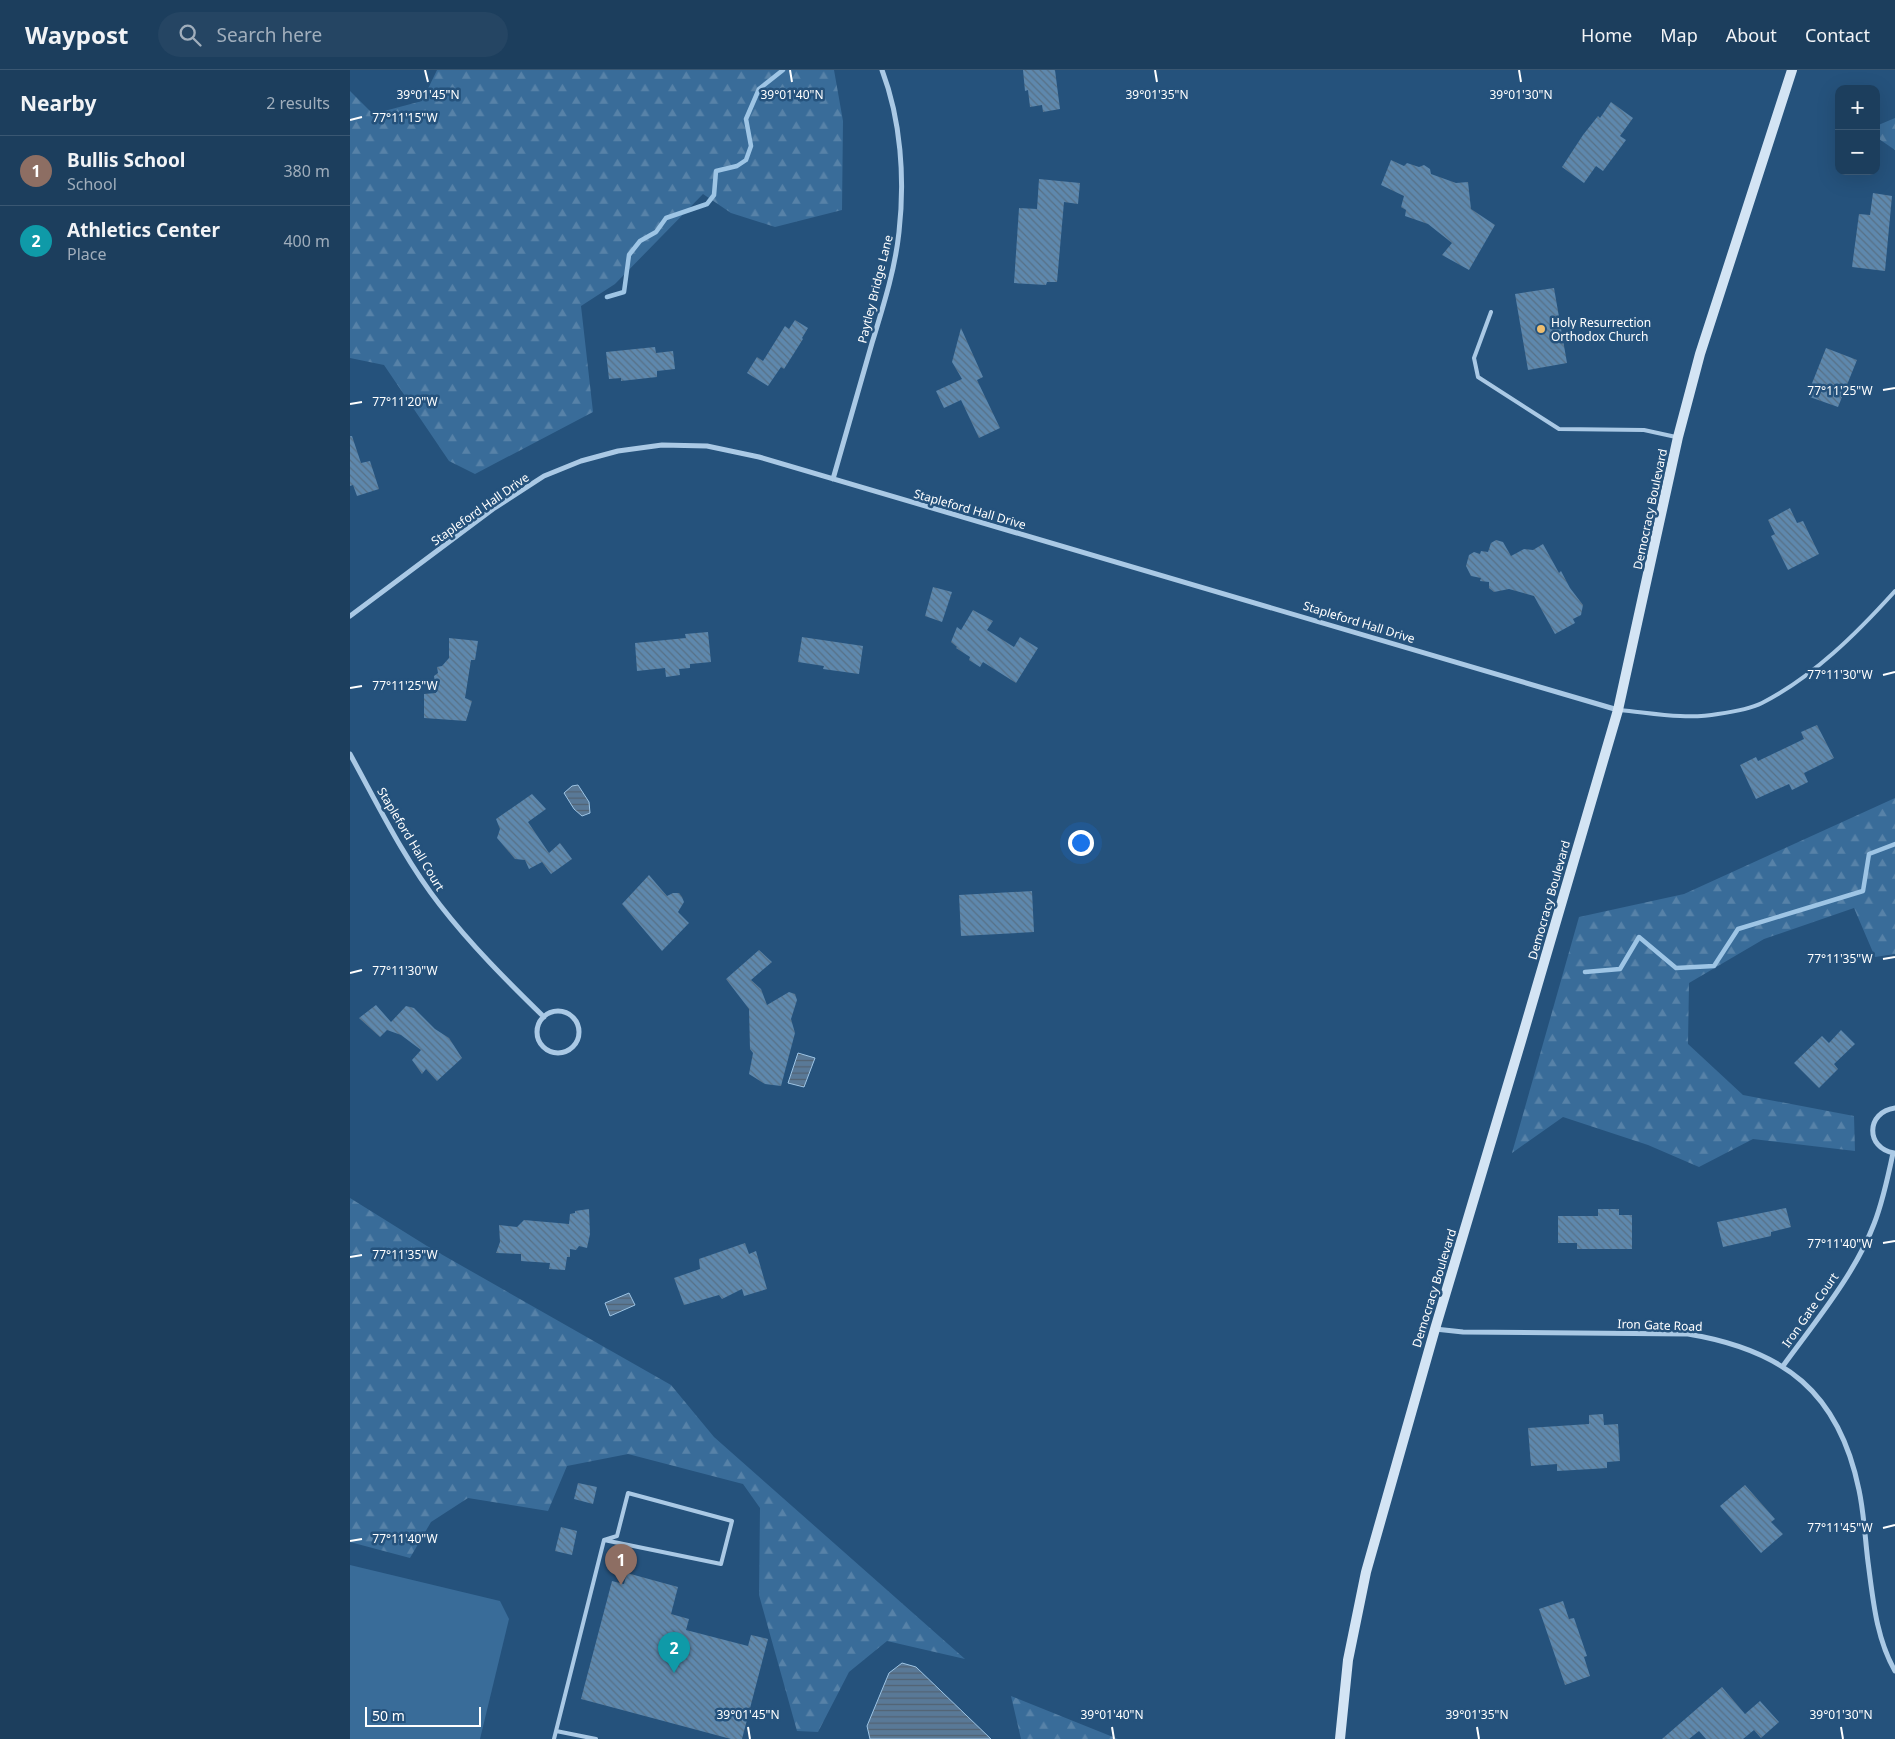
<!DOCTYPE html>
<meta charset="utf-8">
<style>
body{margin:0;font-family:"Noto Sans",sans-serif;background:#254563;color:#f1f3f6}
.controls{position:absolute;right:15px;top:15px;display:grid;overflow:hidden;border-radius:10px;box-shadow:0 5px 20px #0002}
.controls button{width:45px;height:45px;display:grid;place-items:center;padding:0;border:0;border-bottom:1px solid #3a5772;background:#1c3e5d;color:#f1f3f6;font:25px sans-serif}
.scale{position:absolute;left:15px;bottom:12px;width:116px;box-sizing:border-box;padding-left:5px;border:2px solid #fff;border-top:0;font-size:14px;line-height:18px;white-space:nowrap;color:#fff;-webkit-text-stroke:4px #25527c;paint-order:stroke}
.you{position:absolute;left:730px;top:772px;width:18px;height:18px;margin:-12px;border:4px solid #fff;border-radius:50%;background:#1a73e8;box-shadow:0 0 0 8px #1a73e833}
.badge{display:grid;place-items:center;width:32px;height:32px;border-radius:50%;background:#95b2f1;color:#fff;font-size:16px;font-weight:700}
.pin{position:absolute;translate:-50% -41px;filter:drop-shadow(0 1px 2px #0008)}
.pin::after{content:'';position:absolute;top:26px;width:18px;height:15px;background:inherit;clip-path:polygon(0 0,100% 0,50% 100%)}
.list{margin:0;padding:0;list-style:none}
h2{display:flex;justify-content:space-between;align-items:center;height:65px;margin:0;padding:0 20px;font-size:21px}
h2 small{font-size:16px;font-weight:400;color:#a0aebc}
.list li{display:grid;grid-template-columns:32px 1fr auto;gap:15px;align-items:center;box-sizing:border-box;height:70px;padding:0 20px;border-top:1px solid #3a5772}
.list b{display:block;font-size:19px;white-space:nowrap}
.list p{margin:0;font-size:16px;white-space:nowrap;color:#a0aebc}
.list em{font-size:16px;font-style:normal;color:#a0aebc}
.icon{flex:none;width:28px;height:28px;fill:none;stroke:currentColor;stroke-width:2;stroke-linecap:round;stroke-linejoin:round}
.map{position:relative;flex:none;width:1545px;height:1669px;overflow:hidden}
header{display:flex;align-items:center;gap:30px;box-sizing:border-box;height:70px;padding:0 25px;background:#1c3e5d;border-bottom:1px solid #3a5772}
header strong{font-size:24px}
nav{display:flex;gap:28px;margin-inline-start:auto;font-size:18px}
.search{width:350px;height:45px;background:#254563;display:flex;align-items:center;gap:12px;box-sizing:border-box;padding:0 18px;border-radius:28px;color:#a0aebc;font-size:19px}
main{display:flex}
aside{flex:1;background:#1c3e5d}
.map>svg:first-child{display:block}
.forest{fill:url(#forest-firs)}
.pitch{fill:#396c99}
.water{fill:url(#water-rules);stroke:#9ec5e5}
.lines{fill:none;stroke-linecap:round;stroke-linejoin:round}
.stream{stroke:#9ec5e5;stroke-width:4.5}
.building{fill:url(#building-back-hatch)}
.service{stroke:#aac9e5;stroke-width:4}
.minor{stroke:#aac9e5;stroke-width:5}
.secondary{stroke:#d3e4f4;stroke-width:10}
.ticks{fill:none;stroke:#fff;stroke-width:2}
.poi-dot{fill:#eebe6f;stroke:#25527c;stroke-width:2}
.labels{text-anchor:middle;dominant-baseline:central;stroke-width:5;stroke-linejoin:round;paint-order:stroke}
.street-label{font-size:12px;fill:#fff;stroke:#25527c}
.poi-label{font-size:12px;fill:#fff;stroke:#25527c;text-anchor:start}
.ticks-label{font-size:12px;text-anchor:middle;fill:#fff;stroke:#25527c;stroke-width:5;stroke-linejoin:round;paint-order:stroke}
</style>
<header>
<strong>Waypost</strong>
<div class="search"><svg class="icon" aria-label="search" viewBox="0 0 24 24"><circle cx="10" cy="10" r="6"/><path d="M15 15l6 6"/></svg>Search here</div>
<nav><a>Home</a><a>Map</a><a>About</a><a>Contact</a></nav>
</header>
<main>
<aside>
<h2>Nearby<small>2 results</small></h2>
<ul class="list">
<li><span class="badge" style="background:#8d6e63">1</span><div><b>Bullis School</b><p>School</p></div><em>380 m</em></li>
<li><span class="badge" style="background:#0f9aa8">2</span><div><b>Athletics Center</b><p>Place</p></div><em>400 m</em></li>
</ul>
</aside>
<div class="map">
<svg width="1545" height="1669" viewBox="0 0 1545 1669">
<defs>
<pattern id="forest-firs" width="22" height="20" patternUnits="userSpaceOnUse" patternTransform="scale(1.25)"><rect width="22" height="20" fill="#396c99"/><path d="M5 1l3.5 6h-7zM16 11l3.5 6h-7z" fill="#5782a8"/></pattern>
<pattern id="water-rules" width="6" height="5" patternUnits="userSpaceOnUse" patternTransform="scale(1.25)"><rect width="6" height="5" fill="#597997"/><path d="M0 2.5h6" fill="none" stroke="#526272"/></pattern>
<pattern id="building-back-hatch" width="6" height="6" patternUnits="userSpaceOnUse" patternTransform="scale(1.25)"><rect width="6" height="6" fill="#5e88ad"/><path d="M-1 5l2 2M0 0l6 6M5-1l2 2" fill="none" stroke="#577086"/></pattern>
</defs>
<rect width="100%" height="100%" fill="#25527c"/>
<path class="forest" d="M87 0H484L493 51 492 140 425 157 381 143 353 124 265 214 231 236 243 342 125 404 99 391 34 295 0 288V21L23 44 72 31Z
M1545 48V80L1526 67V56Z
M1545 728V884L1525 887 1504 838 1414 869 1339 913 1338 974 1393 1025 1504 1046 1505 1081 1403 1069 1349 1097 1298 1075 1213 1047 1162 1083 1229 847 1334 824Z
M0 1128 77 1176 321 1315 364 1367 615 1589 537 1571 499 1602 468 1662 447 1661 409 1525 410 1438 393 1414 278 1384 217 1396 198 1441 118 1428 81 1452 60 1488 0 1472Z
M661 1626 768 1669H671Z"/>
<path class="pitch" d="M0 1495 150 1531 159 1549 130 1669H0Z"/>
<path class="water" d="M228 715 239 732 240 743 232 746 224 739 214 723 222 716Z
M448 983 465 988 454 1017 438 1013Z
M279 1223 285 1235 260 1246 255 1233Z
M552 1593 566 1597 641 1669H520L517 1656 539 1603Z"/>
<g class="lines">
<path class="stream" d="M257 227 274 222 279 185 290 171 306 162 316 148 357 134 364 125 366 101 387 96 396 90 401 76 396 49 409 19 433 0
M1235 902 1270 899 1289 867 1326 898 1364 896 1388 859 1513 821 1519 784 1545 774"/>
</g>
<path class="building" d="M673 0H705L710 39 693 42 692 35 680 37 678 20 675 21Z
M1261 32 1283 48 1270 66 1276 70 1253 101 1246 96 1234 113 1212 97 1233 65 1248 46 1250 48Z
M1041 90 1054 96 1057 93 1069 97 1074 95 1080 99 1081 104 1106 113 1118 112 1121 139 1145 155 1119 200 1092 185 1102 173 1078 154 1055 146 1056 140 1051 137 1054 126 1031 115Z
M689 109 730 113 728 134 714 132 707 212H697L696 215 664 213 669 138 687 139Z
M1523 123 1542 126 1535 201 1502 197 1509 144 1520 145Z
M1204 218 1217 293 1178 300 1165 224Z
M445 250 458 258 452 268 453 269 434 299 431 297 418 316 397 303 407 287 413 291 435 256 439 259Z
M611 258 633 307 627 310 650 358 629 368 611 330 594 338 586 321 612 309 602 292Z
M305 277 306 283 323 281 325 299 307 301V307L271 311V308L259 309 256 282Z
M1476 278 1507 290 1488 337 1457 326Z
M0 366H2L11 393 20 391 29 419 7 426 3 415 0 416Z
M1440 438 1447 453 1453 451 1469 484 1438 500 1421 466 1425 464 1418 450Z
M1146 470 1153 472 1161 486 1174 479 1183 480 1193 474 1209 503 1211 501 1220 518 1233 535 1231 545 1223 549 1225 553 1205 564 1184 526 1159 519 1144 522 1139 518V512L1130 511 1131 508 1121 506 1116 496 1119 485 1124 482 1130 484 1131 481 1138 482 1141 473Z
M583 517 602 522 592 552 575 546Z
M623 540 643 551 637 560 664 577 670 567 688 578 666 613 633 592 630 597 619 590 620 587 606 578 607 577 601 572 607 557 611 560Z
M358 562 361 592 340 594V598L329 599 330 605 316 607 315 598 287 601 285 573 336 568 335 564Z
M452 567 513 576 509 604 473 599 474 596 448 592Z
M99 568 128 571 125 590H121L115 628 122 631 116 651 74 648V624L86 623 84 606 88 603 87 597 92 596 99 588Z
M1467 655 1484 688 1454 703 1458 712 1442 720 1439 714 1406 729 1390 695 1406 687 1408 691 1454 669 1451 662Z
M182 724 196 739 178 752 199 783 210 773 222 789 201 804 192 792 179 799 175 790 165 789 147 768 150 759 146 749Z
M299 805 317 826 323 823H329L332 827 334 832 328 842 339 853 312 881 272 834Z
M682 821 684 862 611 866 609 825Z
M409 880 422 892 401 910 411 919 417 935 439 922 445 924 447 930 441 949 445 963 431 1016 415 1014 399 1004 403 983 400 979 399 939 376 909Z
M26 935 41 952 56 936 64 938 85 959 99 968 112 988 87 1011 76 999 72 1004 62 990 71 980 51 965 37 960 30 967 9 948Z
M1491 960 1505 974 1484 994 1488 999 1469 1018 1444 993 1472 966 1479 973Z
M1436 1138 1441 1157 1421 1162V1166L1373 1177 1367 1152Z
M239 1139 240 1164 237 1178 229 1176 226 1180 220 1179V1187H217L215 1200 199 1199 200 1193 171 1191V1184L146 1183 150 1172 149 1155 167 1157 174 1150 219 1154 220 1144 225 1143V1141Z
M1248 1139H1269V1145H1282V1179H1227V1173H1208V1146H1248Z
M395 1173 399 1184 406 1181 417 1219 394 1226 392 1219 372 1229 369 1225 334 1235 324 1208 350 1199 349 1189Z
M1253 1344 1254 1355 1268 1354 1270 1391 1257 1392V1398L1242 1399 1207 1401V1394L1181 1396 1178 1358 1239 1354V1345Z
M228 1413 247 1417 243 1434 224 1429Z
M1395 1415 1425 1449 1421 1452 1433 1464 1411 1483 1370 1436Z
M211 1457 227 1461 222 1485 205 1481Z
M277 1503 328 1517 321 1544 339 1549 336 1560 398 1576 401 1565 418 1569 392 1669H381L231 1629 262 1511 274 1514Z
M1213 1531 1219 1549 1224 1548 1237 1586 1234 1587 1240 1606 1215 1615 1189 1539Z
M1372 1617 1395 1644 1410 1631 1429 1652 1411 1668 1404 1660 1393 1669H1356L1349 1661 1339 1669H1312Z"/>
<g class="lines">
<path class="service" d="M1141 242 1124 288 1128 307 1209 359 1294 360 1326 367
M1270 640C1302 643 1336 650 1368 644 1382 642 1400 639 1412 633 1463 607 1507 563 1545 521
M278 1423 382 1451 371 1494 254 1470 267 1466Z
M206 1661 246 1669
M204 1669 254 1470"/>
<path class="minor" d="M483 409C496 364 509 318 522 273 533 237 545 200 549 162 555 109 551 50 532 0
M0 546 143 439 194 406 231 391 268 381 312 375 357 376 409 387 1268 640
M0 684C28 735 54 789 90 835 121 875 157 911 194 947
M187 962a21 21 0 1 1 42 0a21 21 0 1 1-42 0Z
M1544 1083C1515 1078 1516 1042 1545 1038
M1085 1259 1113 1262 1338 1264C1434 1280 1489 1322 1509 1420 1514 1443 1515 1468 1518 1492 1523 1529 1526 1568 1545 1601
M1433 1296C1465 1252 1505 1204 1524 1154 1533 1131 1538 1107 1543 1083"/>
<path class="secondary" d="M990 1669 998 1590 1016 1502 1085 1259 1171 971 1268 640 1328 367 1350 284 1442 0"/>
</g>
<path class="ticks" d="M75 0 78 12M440 0 442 12M805 0 807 12M1169 0 1171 12M0 50 12 47M1533 320 1545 318M0 334 12 332M1533 605 1545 602M0 618 12 616M1533 889 1545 887M0 903 12 900M1533 1173 1545 1171M0 1187 12 1185M1533 1458 1545 1455M0 1471 12 1469M398 1657 400 1669M762 1657 764 1669M1127 1657 1129 1669M1491 1657 1493 1669"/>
<circle class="poi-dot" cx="1191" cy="259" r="5"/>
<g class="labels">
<g class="street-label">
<text transform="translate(525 219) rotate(-76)">Paytley Bridge Lane</text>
<text transform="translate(130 439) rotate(-35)">Stapleford Hall Drive</text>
<text transform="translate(620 439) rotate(16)">Stapleford Hall Drive</text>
<text transform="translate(1300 439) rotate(-78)">Democracy Boulevard</text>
<text transform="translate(1009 552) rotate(17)">Stapleford Hall Drive</text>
<text transform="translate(61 769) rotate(59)">Stapleford Hall Court</text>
<text transform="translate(1199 830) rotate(-74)">Democracy Boulevard</text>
<text transform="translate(1084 1218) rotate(-73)">Democracy Boulevard</text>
<text transform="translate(1460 1240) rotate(-55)">Iron Gate Court</text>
<text transform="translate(1310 1255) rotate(2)">Iron Gate Road</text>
</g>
<g class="poi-label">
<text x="1201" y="252">Holy Resurrection<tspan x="1201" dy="14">Orthodox Church</tspan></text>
</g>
</g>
<g class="ticks-label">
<text x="78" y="29">39°01'45"N</text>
<text x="442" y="29">39°01'40"N</text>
<text x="807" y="29">39°01'35"N</text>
<text x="1171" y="29">39°01'30"N</text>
<text x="55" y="52">77°11'15"W</text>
<text x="1490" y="325">77°11'25"W</text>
<text x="55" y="336">77°11'20"W</text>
<text x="1490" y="609">77°11'30"W</text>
<text x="55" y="620">77°11'25"W</text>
<text x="1490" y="893">77°11'35"W</text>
<text x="55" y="905">77°11'30"W</text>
<text x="1490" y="1178">77°11'40"W</text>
<text x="55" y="1189">77°11'35"W</text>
<text x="1490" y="1462">77°11'45"W</text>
<text x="55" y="1473">77°11'40"W</text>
<text x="398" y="1649">39°01'45"N</text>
<text x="762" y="1649">39°01'40"N</text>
<text x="1127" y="1649">39°01'35"N</text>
<text x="1491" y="1649">39°01'30"N</text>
</g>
</svg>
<div class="controls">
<button>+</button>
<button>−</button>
</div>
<div class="scale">50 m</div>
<div class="you"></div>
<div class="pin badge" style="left:271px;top:1515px;background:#8d6e63">1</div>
<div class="pin badge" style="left:324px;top:1603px;background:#0f9aa8">2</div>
</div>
</main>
